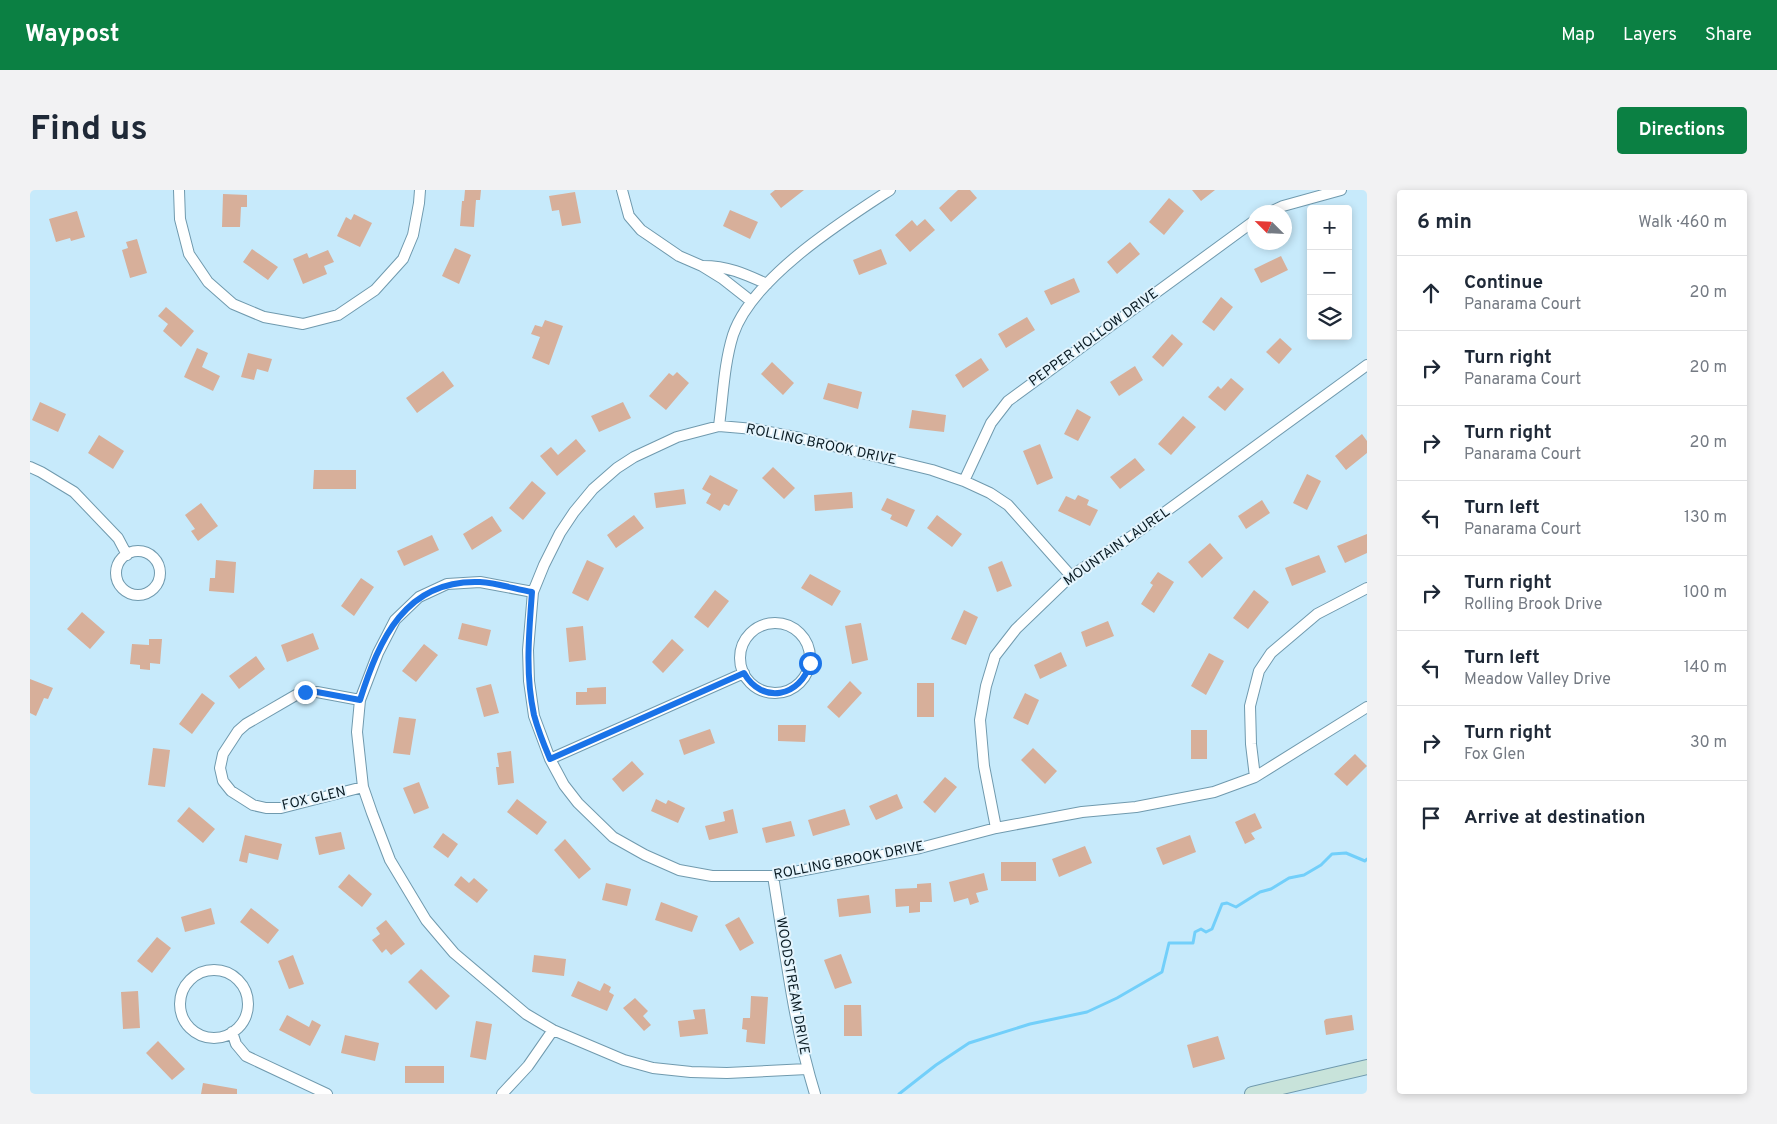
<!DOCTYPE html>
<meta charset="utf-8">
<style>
body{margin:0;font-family:Overpass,sans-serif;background:#f2f2f3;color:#1f2937}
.controls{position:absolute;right:15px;top:15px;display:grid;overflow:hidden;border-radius:5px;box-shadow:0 2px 8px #0003}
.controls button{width:45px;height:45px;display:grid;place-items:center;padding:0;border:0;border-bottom:1px solid #e0e1e3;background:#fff;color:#1f2937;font:25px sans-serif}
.compass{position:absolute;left:1217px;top:15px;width:45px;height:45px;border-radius:50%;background:#fff;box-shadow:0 2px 8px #0003;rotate:294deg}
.stop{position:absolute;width:15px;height:15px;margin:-11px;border:4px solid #1a73e8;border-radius:50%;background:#fff}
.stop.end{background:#1a73e8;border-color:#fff;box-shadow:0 1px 5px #0008}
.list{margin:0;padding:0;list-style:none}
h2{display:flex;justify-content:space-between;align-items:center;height:65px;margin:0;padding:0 20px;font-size:21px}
h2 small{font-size:16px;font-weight:400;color:#747a83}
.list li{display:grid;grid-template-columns:32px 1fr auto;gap:15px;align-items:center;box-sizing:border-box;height:75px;padding:0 20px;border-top:1px solid #e0e1e3}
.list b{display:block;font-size:19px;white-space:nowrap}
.list p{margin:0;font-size:16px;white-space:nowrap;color:#747a83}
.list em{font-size:16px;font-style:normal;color:#747a83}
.icon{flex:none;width:28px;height:28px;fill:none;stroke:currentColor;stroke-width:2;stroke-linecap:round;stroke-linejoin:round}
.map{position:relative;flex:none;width:1337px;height:904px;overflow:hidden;border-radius:5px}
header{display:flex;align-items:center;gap:30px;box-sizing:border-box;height:70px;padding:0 25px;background:#0b8043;color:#fff}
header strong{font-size:24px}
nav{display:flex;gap:28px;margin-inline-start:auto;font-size:18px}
.intro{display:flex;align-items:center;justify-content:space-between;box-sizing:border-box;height:120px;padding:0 30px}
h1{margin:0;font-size:35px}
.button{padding:12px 22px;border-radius:5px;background:#0b8043;color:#fff;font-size:18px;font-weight:700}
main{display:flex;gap:30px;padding:0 30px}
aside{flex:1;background:#fff;border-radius:5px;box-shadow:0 2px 8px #0003}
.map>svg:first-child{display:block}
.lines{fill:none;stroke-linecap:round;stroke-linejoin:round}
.stream{stroke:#72cffa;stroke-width:3}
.building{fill:#d7af9a}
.street-casing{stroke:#709aae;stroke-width:12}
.secondary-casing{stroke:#709aae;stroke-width:16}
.street{stroke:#fff;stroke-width:10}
.secondary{stroke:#c8e3da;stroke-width:14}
.route{stroke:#1a73e8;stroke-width:6}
.labels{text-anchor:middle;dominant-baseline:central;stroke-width:4;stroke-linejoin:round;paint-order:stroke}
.street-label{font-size:14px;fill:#0b1c24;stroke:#e3f4fd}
</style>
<header>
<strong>Waypost</strong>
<nav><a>Map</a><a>Layers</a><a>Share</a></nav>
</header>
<div class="intro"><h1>Find us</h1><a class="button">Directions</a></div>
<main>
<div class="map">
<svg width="1337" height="904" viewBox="0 0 1337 904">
<rect width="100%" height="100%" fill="#c7eafb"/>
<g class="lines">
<path class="stream" d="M869 904 906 875 939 853 1000 834 1057 822 1087 808 1132 782 1139 753H1163L1165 742 1171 739 1176 742 1182 739 1192 714 1197 713 1206 717 1230 702 1241 699 1259 688 1274 685 1291 675 1302 664 1316 663 1335 671 1337 669"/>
</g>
<path class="building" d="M435 0H451L450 10H446L444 37 430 36 432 11H434Z
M745 0H774L751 18 740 4Z
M928 0H940L947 8 921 32 909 18Z
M1162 0H1185L1171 11Z
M545 2 551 33 532 36 529 20 522 21 519 6Z
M193 4 217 5V17H211L210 37H192Z
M1139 8 1154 21 1134 45 1119 32Z
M700 20 728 32 720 49 693 36Z
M47 21 55 47 41 51 40 48 26 52 19 29Z
M324 24 342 33 330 57 307 46 316 27 321 30Z
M895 29 905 40 880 62 865 45 882 30 887 36Z
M107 49 117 83 100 88 92 60 98 58 96 52Z
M1100 52 1110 64 1087 84 1077 72Z
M425 58 441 65 429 94 412 86Z
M222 59 248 77 238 90 213 72Z
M851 59 857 74 829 85 823 70Z
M298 60 304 72 294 76 297 84 273 94 263 69 277 63 279 68Z
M1251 66 1258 80 1231 93 1224 79Z
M1044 88 1050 102 1021 115 1014 101Z
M1191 107 1203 117 1184 141 1172 132Z
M136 117 164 141 151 157 133 141 138 134 128 126Z
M997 127 1005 140 976 158 968 144Z
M515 130 533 136 519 175 502 168 510 147 501 144 505 135 512 137Z
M1142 144 1153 154 1133 177 1122 167Z
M1250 148 1262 159 1249 174 1236 162Z
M167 158 178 163 172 177 190 186 183 201 154 187Z
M218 163 242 169 238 182 227 179 224 190 211 187Z
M951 168 959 180 933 198 925 185Z
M742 172 764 193 753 205 731 184Z
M1105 176 1113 190 1089 206 1080 192Z
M413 181 424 196 387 223 376 208Z
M647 182 659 193 636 220 619 206 639 183 643 186Z
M1201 188 1214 199 1195 221 1178 207 1188 196 1191 199Z
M798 193 832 202 828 219 793 209Z
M10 212 36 224 28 242 2 230Z
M593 212 601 228 569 242 561 226Z
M1047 219 1061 227 1048 251 1034 244Z
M882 220 916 225 914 242 879 238Z
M1153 226 1166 237 1141 265 1128 254Z
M1332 244 1337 251V263L1316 280 1305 266Z
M69 245 94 261 83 279 58 263Z
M546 249 556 261 527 286 510 266 521 257 528 265Z
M1010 254 1023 288 1007 295 993 261Z
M1105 268 1115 280 1090 299 1080 287Z
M743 277 765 298 754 309 732 288Z
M284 280H326V299H283Z
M1277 284 1291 291 1277 320 1263 313Z
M680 285 708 300 699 316 694 314 690 321 676 313 681 304 672 299Z
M502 291 516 303 493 330 479 318Z
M654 299 656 314 626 318 624 303Z
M822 302 823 318 785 321 784 305Z
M1048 305 1059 310 1057 315 1068 320 1060 336 1028 321 1036 306 1045 310Z
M857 308 885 320 877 337 860 329 862 325 851 320Z
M1232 310 1240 323 1216 339 1208 326Z
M171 313 188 336 168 351 161 341 165 339 155 325Z
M604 325 614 338 586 358 577 345Z
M907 325 932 344 922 357 897 338Z
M462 326 472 341 442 360 433 344Z
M1337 344V363L1315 373 1307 356Z
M402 345 409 360 374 376 367 361Z
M1180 353 1193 368 1172 388 1158 372Z
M1289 365 1296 382 1262 396 1255 378Z
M186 370 206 372 204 403 179 401 180 388H185Z
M557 370 574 378 558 411 542 403Z
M972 371 982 396 967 402 958 377Z
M1128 382 1144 392 1124 423 1111 414 1123 395 1120 393Z
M780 384 811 401 802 416 771 398Z
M331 388 344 397 324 426 311 416Z
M685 400 699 411 678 438 664 427Z
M1224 400 1239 412 1218 439 1203 428Z
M934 420 948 427 936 455 921 449Z
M52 422 75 442 60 459 37 439Z
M1078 431 1084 446 1056 457 1051 442Z
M432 433 461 440 457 456 428 449Z
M831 433 838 470 822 474 815 436Z
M553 436 556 470 539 472 536 438Z
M283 443 289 459 257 472 251 455Z
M119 449H132L130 474 120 473V480L110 479V475L100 474 102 454 119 455Z
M642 449 654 460 633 483 622 472Z
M394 454 408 465 386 492 372 481Z
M1031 462 1037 476 1010 489 1004 475Z
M1179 463 1194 471 1176 505 1161 496Z
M226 466 235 479 209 499 199 486Z
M0 489 23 498 18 509 14 508 6 526 0 523Z
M820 491 832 503 809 528 797 517Z
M887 493H904V527H887Z
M461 494 469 523 454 527 446 498Z
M576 497V514L546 515V502H557V498Z
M172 503 185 513 162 544 149 534Z
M995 503 1009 510 998 535 983 528Z
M369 527 386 529 380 565 363 563Z
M748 535H776L775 552 748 551Z
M680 539 685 553 654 565 649 550Z
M1161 540H1177V569H1161Z
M123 558 140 560 135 597 118 595Z
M1003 558 1027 581 1015 594 991 570Z
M481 561 484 593 468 595 466 577H469L467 563Z
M1325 564 1337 576 1317 596 1304 584Z
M602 571 614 584 593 602 582 589Z
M915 587 927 597 905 623 893 612Z
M389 592 399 618 384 624 373 598Z
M867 604 873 618 846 630 839 616Z
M487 609 517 632 507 645 477 622Z
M626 609 636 614 638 610 655 618 648 633 621 621Z
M159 617 185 639 173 653 147 631Z
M703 619 708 643 679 650 675 636 695 631 693 622Z
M815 619 820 635 783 646 778 630Z
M1225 623 1232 638 1221 643 1225 649 1215 654 1205 632Z
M761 631 765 646 736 653 732 638Z
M311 642 315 659 289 665 285 647Z
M413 643 428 654 418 668 403 657Z
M215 645 252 654 248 670 219 663 217 673 209 671Z
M1160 645 1166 662 1133 675 1126 658Z
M535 649 561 679 549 689 524 660Z
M1055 656 1062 673 1029 687 1022 669Z
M971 672H1006V691H971Z
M954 683 958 700 946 703 949 712 940 715 938 708 924 712 919 692Z
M319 684 342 704 332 717 308 697Z
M431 686 439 693 444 688 458 700 447 713 424 695Z
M576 693 601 699 597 716 572 710Z
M901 693 902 712H890V722L879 723V716L866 717 865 699 887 698V694Z
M839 705 841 723 809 727 807 709Z
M631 712 668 726 662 742 625 730Z
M181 718 185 734 155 742 151 727Z
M221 718 249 740 238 754 210 732Z
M709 727 724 753 710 761 695 735Z
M356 730 375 754 361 765 356 759 352 763 342 750 350 744 346 738Z
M127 747 141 758 122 783 107 771Z
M811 764 822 793 805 799 794 770Z
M263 765 274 794 259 799 248 771Z
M504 765 536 769 534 786 502 782Z
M391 779 420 806 406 820 378 792Z
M548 791 570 801 574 793 581 797 579 802 584 805 577 821 541 806Z
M108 801 110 838 93 839 91 802Z
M721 806 738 807 735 854 716 852 717 840 712 839 713 828H720Z
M605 808 618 821 613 826 621 835 614 841 593 818Z
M814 815H831L832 846H814Z
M675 819 678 844 650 847 648 831 665 829 663 820Z
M257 825 279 837 282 830 291 835 280 856 249 840Z
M1322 825 1324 840 1296 845 1294 831 1296 829Z
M446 831 462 834 456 870 440 867Z
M315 845 349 853 345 871 311 863Z
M1188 846 1195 869 1163 878 1157 855Z
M128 851 155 879 142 890 116 863Z
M375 876H414V893H375Z
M173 893 207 899V904H171Z"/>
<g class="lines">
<defs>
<path id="street" d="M149 0 150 29 159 64 178 92 203 114 234 127 273 134 308 125 345 100 373 69 383 45 389 13 390 0
M592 0 599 26 611 40 649 66 672 76 693 89 721 111
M1240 22 1253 16 1311 0
M673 76C698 76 715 84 737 94
M689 236C693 206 694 174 703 145 722 88 811 32 860 0
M0 277 11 282 44 302 88 348 97 365
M934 291 961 233 978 211 1224 31
M86 383a22 22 0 1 1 44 0a22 22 0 1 1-44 0Z
M1041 386 978 315 960 303 934 291 902 280 770 248 724 239 689 236 647 247 604 267 587 278 563 299 544 322 530 343 514 375 503 402 498 460 499 491 504 526 520 569 534 595 548 613 583 647 615 665 649 680 682 686H743L890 658 966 638 1052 622 1106 617 1184 602 1225 587 1337 517
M503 402 450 392 417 394 389 407 365 430 348 463 330 510 327 542 333 597 342 623 360 670 396 730 424 763 496 824 523 840 594 870 623 878 661 882 697 883 777 879
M710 468a35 35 0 1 1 70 0a35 35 0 1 1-70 0Z
M330 510 287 502H275L266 505 216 534 208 541 193 564 190 578 193 591 201 601 223 615 236 618H251L333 597
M520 569 714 483
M1225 587 1221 554 1220 516 1229 481 1241 463 1287 424 1337 398
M966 638 954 576 950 530 956 496 965 466 986 439 1041 386 1105 344 1337 175
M743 686C755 759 763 833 785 904
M150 814a34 34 0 1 1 68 0a34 34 0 1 1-68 0Z
M202 842 206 854 216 866 297 904
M472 904 498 876 523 840"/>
<path id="secondary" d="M1222 904 1337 877"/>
</defs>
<use href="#street" class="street-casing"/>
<use href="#secondary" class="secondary-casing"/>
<use href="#street" class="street"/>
<use href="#secondary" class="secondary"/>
</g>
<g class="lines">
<path class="route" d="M275 502H287L330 510C349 450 375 389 450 392 467 393 485 399 502 402 499 443 495 484 504 525 508 540 514 555 520 569L714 483C732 515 771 507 780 473"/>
</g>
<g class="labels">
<g class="street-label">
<text transform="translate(1064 148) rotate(-36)">PEPPER HOLLOW DRIVE</text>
<text transform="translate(791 255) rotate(12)">ROLLING BROOK DRIVE</text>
<text transform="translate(1087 357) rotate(-35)">MOUNTAIN LAUREL</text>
<text transform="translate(284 609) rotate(-13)">FOX GLEN</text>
<text transform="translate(819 671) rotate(-11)">ROLLING BROOK DRIVE</text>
<text transform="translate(762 796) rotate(80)">WOODSTREAM DRIVE</text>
</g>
</g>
</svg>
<div class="controls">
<button>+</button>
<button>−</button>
<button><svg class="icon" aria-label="layers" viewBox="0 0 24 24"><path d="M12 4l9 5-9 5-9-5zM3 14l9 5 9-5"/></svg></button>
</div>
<svg class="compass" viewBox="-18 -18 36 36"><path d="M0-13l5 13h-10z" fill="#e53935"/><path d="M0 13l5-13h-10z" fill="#747a83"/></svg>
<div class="stop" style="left:780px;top:473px"></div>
<div class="stop end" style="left:275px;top:502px"></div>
</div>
<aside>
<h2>6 min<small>Walk · 460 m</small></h2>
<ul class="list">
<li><svg class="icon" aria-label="ahead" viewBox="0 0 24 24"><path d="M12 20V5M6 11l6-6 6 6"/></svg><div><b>Continue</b><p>Panarama Court</p></div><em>20 m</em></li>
<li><svg class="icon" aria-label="right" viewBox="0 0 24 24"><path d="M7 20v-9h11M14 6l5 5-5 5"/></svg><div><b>Turn right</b><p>Panarama Court</p></div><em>20 m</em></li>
<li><svg class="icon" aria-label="right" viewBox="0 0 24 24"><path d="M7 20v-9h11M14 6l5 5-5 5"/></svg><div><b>Turn right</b><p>Panarama Court</p></div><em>20 m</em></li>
<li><svg class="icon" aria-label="left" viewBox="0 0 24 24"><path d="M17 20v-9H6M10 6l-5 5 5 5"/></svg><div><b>Turn left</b><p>Panarama Court</p></div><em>130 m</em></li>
<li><svg class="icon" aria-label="right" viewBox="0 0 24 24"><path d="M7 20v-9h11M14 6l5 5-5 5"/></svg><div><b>Turn right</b><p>Rolling Brook Drive</p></div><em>100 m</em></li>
<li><svg class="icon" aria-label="left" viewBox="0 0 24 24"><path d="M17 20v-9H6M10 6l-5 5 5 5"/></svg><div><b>Turn left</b><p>Meadow Valley Drive</p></div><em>140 m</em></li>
<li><svg class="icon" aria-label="right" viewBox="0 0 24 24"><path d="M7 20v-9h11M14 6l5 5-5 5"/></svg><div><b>Turn right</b><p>Fox Glen</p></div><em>30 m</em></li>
<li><svg class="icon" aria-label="arrive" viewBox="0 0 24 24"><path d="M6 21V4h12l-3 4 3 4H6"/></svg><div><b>Arrive at destination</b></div></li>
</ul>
</aside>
</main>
